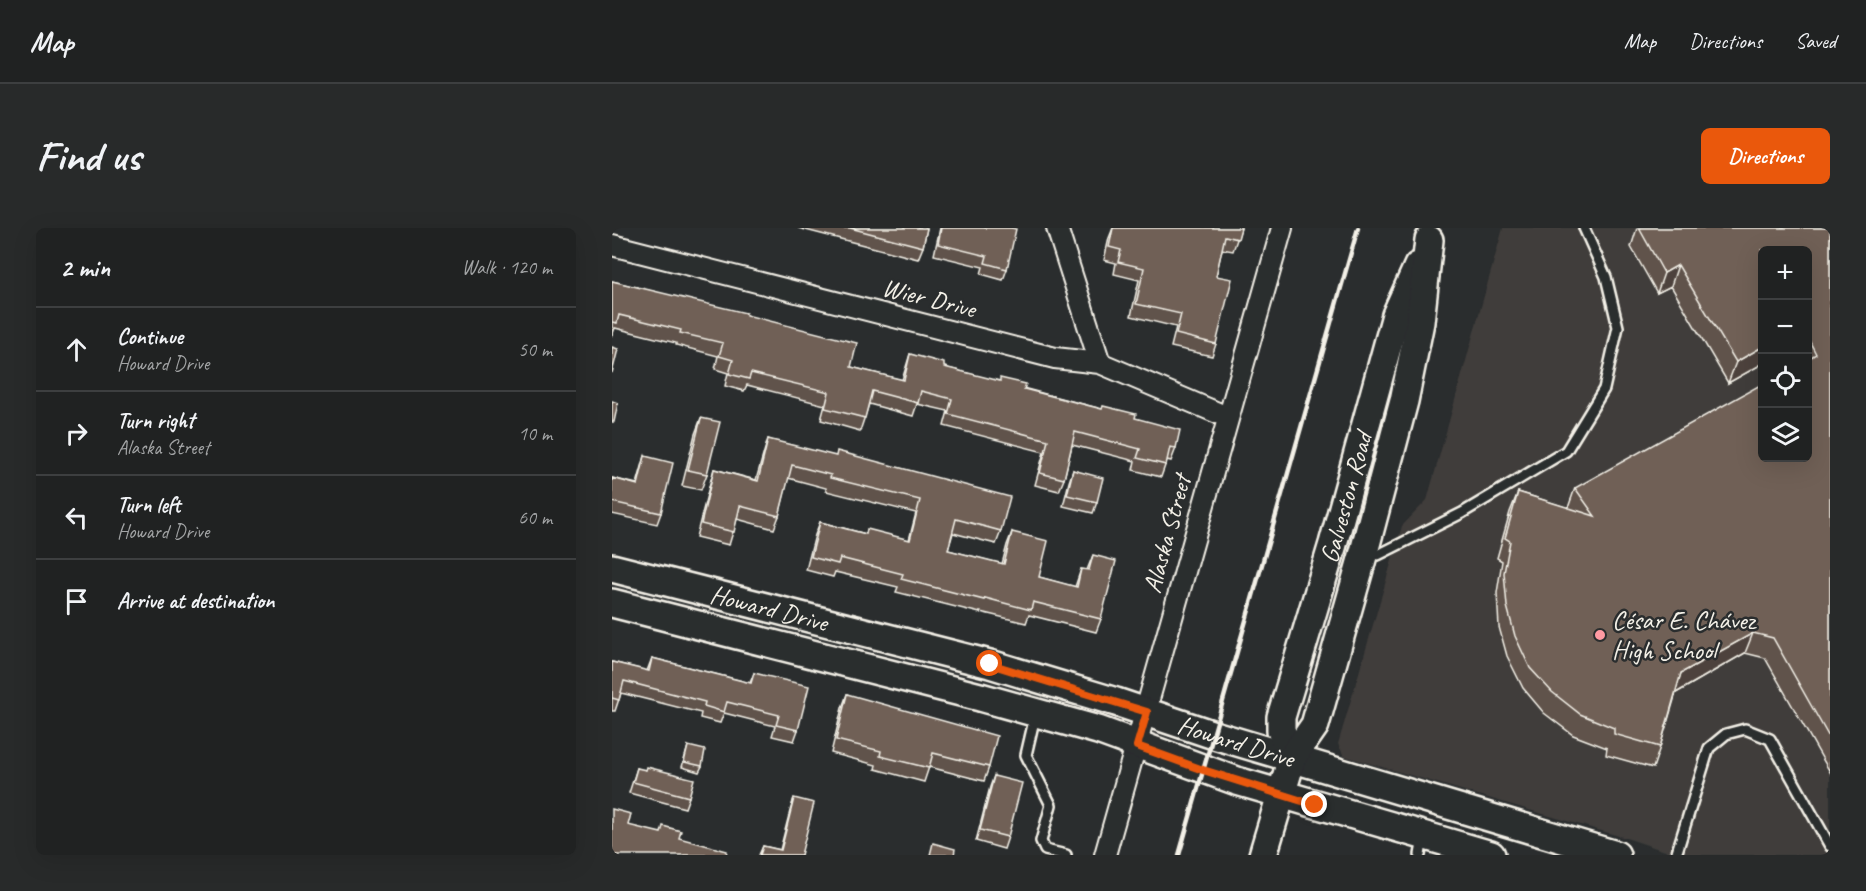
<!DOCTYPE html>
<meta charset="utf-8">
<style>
body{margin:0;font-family:Caveat,sans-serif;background:#282a2a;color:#f1f3f6}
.controls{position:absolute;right:18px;top:18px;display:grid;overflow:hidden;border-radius:9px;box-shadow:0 6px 24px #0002}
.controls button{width:54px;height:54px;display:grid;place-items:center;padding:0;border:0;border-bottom:2px solid #3d3f40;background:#202222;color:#f1f3f6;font:30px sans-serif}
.stop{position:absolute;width:18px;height:18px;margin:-14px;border:4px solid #ea580c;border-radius:50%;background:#fff}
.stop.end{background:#ea580c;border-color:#fff;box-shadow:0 2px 6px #0008}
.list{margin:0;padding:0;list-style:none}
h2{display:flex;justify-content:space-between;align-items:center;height:78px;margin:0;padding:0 24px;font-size:26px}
h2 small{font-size:20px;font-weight:400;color:#a2a4a5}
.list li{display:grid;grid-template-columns:39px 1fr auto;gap:18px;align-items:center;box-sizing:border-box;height:84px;padding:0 24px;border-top:2px solid #3d3f40}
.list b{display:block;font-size:22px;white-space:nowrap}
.list p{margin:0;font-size:20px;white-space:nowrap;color:#a2a4a5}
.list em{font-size:20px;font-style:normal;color:#a2a4a5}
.icon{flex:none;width:33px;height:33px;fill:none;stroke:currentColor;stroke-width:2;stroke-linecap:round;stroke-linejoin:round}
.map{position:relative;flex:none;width:1218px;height:627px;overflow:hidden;border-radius:9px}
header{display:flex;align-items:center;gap:36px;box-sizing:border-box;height:84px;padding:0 30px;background:#202222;border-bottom:2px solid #3d3f40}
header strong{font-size:28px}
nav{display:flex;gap:33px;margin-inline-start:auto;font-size:21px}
.intro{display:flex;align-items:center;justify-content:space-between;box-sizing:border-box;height:144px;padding:0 36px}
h1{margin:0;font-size:42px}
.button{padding:15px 27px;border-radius:9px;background:#ea580c;color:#fff;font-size:21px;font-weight:700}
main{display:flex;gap:36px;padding:0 36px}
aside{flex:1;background:#202222;border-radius:9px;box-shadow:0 6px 24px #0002}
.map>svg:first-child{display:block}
.built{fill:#3f3c3a;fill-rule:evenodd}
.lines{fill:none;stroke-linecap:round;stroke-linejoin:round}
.service-casing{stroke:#f4f1e8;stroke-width:14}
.minor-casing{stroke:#f4f1e8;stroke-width:24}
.secondary-casing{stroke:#f4f1e8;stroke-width:32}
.service{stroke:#2a2d2e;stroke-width:9}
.minor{stroke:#2a2d2e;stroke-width:20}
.secondary{stroke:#2a2d2e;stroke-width:27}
.rail{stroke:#f4f1e8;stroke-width:4.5}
.wall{fill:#60534b;stroke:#f4f1e8;stroke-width:1.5}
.shaded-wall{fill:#4e433d;stroke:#f4f1e8;stroke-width:1.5}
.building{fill:#706057;stroke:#f4f1e8;stroke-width:1.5}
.route{stroke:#ea580c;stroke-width:8}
.poi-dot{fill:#ff9aa2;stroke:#2a2d2e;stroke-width:2}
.labels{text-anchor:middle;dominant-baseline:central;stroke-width:5;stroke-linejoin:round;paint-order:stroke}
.street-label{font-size:26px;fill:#f4f1e8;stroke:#2a2d2e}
.poi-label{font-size:26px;fill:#f4f1e8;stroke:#2a2d2e;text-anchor:start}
</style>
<header>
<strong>Map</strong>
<nav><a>Map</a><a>Directions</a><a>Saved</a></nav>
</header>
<div class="intro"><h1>Find us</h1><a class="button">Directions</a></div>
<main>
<aside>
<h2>2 min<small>Walk · 120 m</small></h2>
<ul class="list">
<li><svg class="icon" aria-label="ahead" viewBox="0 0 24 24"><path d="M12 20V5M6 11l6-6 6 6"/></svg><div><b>Continue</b><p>Howard Drive</p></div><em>50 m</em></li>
<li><svg class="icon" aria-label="right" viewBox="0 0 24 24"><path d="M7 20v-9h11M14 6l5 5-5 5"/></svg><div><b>Turn right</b><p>Alaska Street</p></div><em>10 m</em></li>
<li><svg class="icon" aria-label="left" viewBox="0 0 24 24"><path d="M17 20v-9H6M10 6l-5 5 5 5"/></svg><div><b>Turn left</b><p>Howard Drive</p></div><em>60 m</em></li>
<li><svg class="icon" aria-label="arrive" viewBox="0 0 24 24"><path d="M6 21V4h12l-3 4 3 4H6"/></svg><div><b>Arrive at destination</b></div></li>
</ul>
</aside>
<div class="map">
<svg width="1218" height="627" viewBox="0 0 1218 627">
<rect width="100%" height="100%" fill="#2a2d2e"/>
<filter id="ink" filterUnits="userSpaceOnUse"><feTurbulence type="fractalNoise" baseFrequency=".0167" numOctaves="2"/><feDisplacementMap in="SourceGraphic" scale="12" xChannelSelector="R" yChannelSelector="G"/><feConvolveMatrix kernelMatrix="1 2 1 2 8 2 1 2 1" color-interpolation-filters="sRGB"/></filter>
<g filter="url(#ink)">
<path class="built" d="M891 0H1218V627H1065L1017 611 732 528 726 516 790 298 815 272ZM1150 22H1196V230H1150Z"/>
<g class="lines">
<defs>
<path id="service" d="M754 324 766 327 850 285 954 223 992 161 1006 99 994 49 972 0
M423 488 414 527 439 577 429 613 433 622 454 627
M808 627 811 610
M1064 627 1097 520 1114 506 1133 501 1158 511 1218 618"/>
<path id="minor" d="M445 0 488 135
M0 17 443 130 488 135 615 189
M493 627C554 418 609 209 670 0"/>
<g id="secondary">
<path id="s1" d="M0 340 378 436 504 474 602 507 1004 627"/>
<path d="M0 375 368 469 486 502 625 553 879 627"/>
<path id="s2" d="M680 530 669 502V489L721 316 784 87 806 38"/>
<path d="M651 627 680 530 703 497 752 324 792 173 808 94 817 12"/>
</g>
</defs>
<use href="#service" class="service-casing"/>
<use href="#minor" class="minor-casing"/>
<use href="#secondary" class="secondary-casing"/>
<use href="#service" class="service"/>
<use href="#minor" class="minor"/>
<use href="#secondary" class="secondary"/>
<path class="rail" d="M567 627 746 0"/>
</g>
<path class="wall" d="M186 0H315L311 19 306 31Z
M328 0H399L395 41 391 52 369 46 371 39 322 27Z
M501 0H629L621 23 610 21 604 48V116L600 128 559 119 564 99 519 88 527 52 502 46 504 35 492 32 497 10Z
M1025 0H1218V544L1153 430 1133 425 1064 465 1048 519 1041 540 994 527 995 520 961 507 932 485 911 460 895 428 887 399 885 365 890 333 885 330 898 284 906 264 956 280 963 260 1196 230V22L1150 136 1116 155 1059 58 1045 65 1019 19Z
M0 53 134 87 239 139 290 152 298 126 332 139 523 190 564 220 559 233 555 232 549 249 521 242 523 233 460 217 452 251 447 263 423 257 432 224 332 198 336 183 305 176 301 188 257 176 248 203 209 192 213 177 135 157 132 163 113 158 116 145 103 141 106 128 64 117V115L3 100 0 108Z
M89 190 95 246 89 262 70 258 83 206Z
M156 211 389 303 384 316 341 305 336 322 390 336 395 317 400 304 427 349 463 359 469 341 475 342 481 327 489 391 484 404 417 387 414 395 368 384V385L284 364 286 359 223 344 221 349 194 342 203 307 208 294 254 306 297 312 304 285 214 263V260L176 250 167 288 162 301 125 291 117 317 84 309 98 255 102 241 144 252 152 224Z
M33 228 49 285 45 296 0 286V250L25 256Z
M461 242 485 274 481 285 451 278 457 254Z
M40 430 138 455 142 445 186 502 182 513 160 508 163 498 112 485 108 495 88 490 89 485 9 465 3 483H0V434L35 443Z
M235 466 377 539 372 553 317 539 312 554 263 541 264 537 219 525 230 480Z
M76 518 90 538 87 544 70 539Z
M25 540 77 569 73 580 17 565Z
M382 548 396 609 392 621 364 613 378 559Z
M182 570 189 627H147L151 618 168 622 178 583Z"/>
<path class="shaded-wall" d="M1066 37 1059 58 1045 65 1052 45Z
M1150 119V136L1116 155 1124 134Z
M1141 405 1133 425 1062 466 1069 445Z"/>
<path class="building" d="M238 0H315L311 19Z
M329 0H399L404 1 395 41 373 35 375 28 326 16Z
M501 0H629L626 11 613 8 604 48 620 51 604 116 564 106 569 86 524 76 532 40 506 34 509 22 497 19Z
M1027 0H1218V511L1161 410 1141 405 1069 445 1048 519 1002 506V500L968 486 940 464 918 440 903 408 895 378 892 345 898 313 893 310 906 264 983 288 963 260 1150 156V230H1196V131L1204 126 1196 110V22H1150V119L1124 134 1066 37 1052 45Z
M0 53 134 85V87L245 115 239 139 292 152 298 126 332 135V139L388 153V150L414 156 412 161 490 181 491 178 524 186 523 190 568 202 564 220 558 219 554 237 525 230 528 221 463 204 452 251 428 245 436 212 336 186 340 171 309 163 306 175 260 163 253 190 213 180 217 164 139 145 137 151 117 146 121 132 107 128 111 115 68 105 69 102 7 87 5 95 0 94Z
M0 119 6 121 0 145Z
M0 173 6 175 2 194H0Z
M89 190 108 194 95 246 76 242Z
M156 211 224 228 225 223 398 269 389 303 344 291 336 322 392 336 400 304 436 313 427 349 465 359 469 341 477 342 481 327 504 333 489 391 421 374 419 382 373 370 372 372 289 351 291 346 228 330 226 336 199 329 208 294 254 306 255 301 298 312 308 272 218 250 219 247 180 237 167 288 128 278 122 304 89 296 102 241 146 253Z
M33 228 61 235 49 285 0 274V250L26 257Z
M461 242 491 250 485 274 455 267Z
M40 430 139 455 142 445 197 458 186 502 164 497 167 487 115 474 112 484 92 478 93 474 12 453 7 472 0 470V434L37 443Z
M235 466 385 508 377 539 321 525 317 540 268 528 269 523 224 512Z
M76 518 93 522 90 538 72 534Z
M35 539 82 551 77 569 21 554 25 540 34 542Z
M382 548 410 555 396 609 368 602Z
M182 570 202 575 189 627H148L151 618 169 622Z
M0 581 19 586 16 597 49 605 51 598 69 603 67 610 115 623 114 627H0Z
M321 615 343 621 342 627H318Z"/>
</g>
<g class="lines" filter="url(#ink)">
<path class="route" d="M378 436 535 484 525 518 591 542 703 577"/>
</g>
<circle class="poi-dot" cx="988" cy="407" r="6"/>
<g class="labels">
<g class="street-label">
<text transform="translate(317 70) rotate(14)">Wier Drive</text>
<text stroke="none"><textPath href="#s2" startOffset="272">Galveston Road</textPath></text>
<text transform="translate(555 306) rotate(-75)">Alaska Street</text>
<text stroke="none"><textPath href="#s1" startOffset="162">Howard Drive</textPath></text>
<text stroke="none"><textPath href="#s1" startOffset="648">Howard Drive</textPath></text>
</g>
<g class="poi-label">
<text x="1000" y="392">César E. Chávez<tspan x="1000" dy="30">High School</tspan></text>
</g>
</g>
</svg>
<div class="controls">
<button>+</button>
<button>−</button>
<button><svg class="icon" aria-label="locate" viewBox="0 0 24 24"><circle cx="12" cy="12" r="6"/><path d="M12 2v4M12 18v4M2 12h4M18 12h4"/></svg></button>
<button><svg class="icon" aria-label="layers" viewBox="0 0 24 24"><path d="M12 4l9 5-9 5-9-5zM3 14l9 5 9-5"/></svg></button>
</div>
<div class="stop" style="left:378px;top:436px"></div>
<div class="stop end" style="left:703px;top:577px"></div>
</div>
</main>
